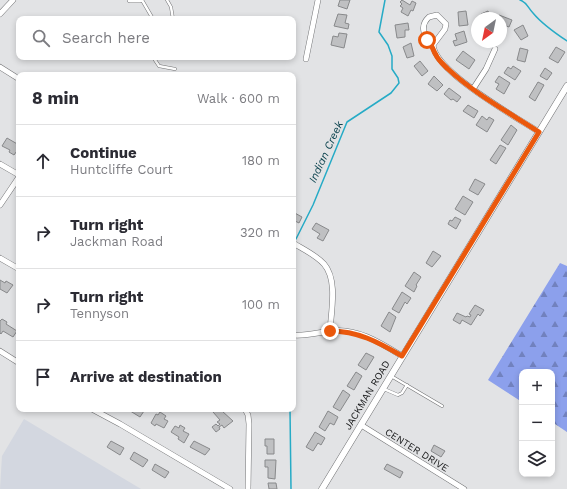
<!DOCTYPE html>
<meta charset="utf-8">
<style>
body{margin:0;font-family:"Work Sans",sans-serif;background:#f7f7f7;color:#2b2b33}
.controls{position:absolute;right:12px;bottom:12px;display:grid;overflow:hidden;border-radius:8px;box-shadow:0 2px 6px #0003}
.controls button{width:36px;height:36px;display:grid;place-items:center;padding:0;border:0;border-bottom:1px solid #e1e1e2;background:#fff;color:#2b2b33;font:20px sans-serif}
.compass{position:absolute;left:471px;top:12px;width:36px;height:36px;border-radius:50%;background:#fff;box-shadow:0 2px 6px #0003;rotate:213deg}
.stop{position:absolute;width:12px;height:12px;margin:-9px;border:3px solid #ea580c;border-radius:50%;background:#fff}
.stop.end{background:#ea580c;border-color:#fff;box-shadow:0 1px 4px #0008}
.list{margin:0;padding:0;list-style:none}
h2{display:flex;justify-content:space-between;align-items:center;height:52px;margin:0;padding:0 16px;font-size:17px}
h2 small{font-size:13px;font-weight:400;color:#7c7c81}
.list li{display:grid;grid-template-columns:26px 1fr auto;gap:12px;align-items:center;box-sizing:border-box;height:72px;padding:0 16px;border-top:1px solid #e1e1e2}
.list b{display:block;font-size:15px;white-space:nowrap}
.list p{margin:0;font-size:13px;white-space:nowrap;color:#7c7c81}
.list em{font-size:13px;font-style:normal;color:#7c7c81}
.icon{flex:none;width:22px;height:22px;fill:none;stroke:currentColor;stroke-width:2;stroke-linecap:round;stroke-linejoin:round}
.map{position:relative;flex:none;width:567px;height:489px;overflow:hidden}
.search{position:absolute;background:#fff;box-shadow:0 2px 6px #0003;left:16px;top:16px;width:280px;height:44px;display:flex;align-items:center;gap:10px;box-sizing:border-box;padding:0 14px;border-radius:8px;color:#7c7c81;font-size:15px}
.panel{position:absolute;background:#fff;box-shadow:0 2px 6px #0003;left:16px;top:72px;width:280px;height:340px;border-radius:8px}
.map>svg:first-child{display:block}
.built{fill:#d3d7e0}
.forest{fill:url(#forest-firs)}
.lines{fill:none;stroke-linecap:round;stroke-linejoin:round}
.stream{stroke:#26abc6;stroke-width:1.5}
.building{fill:#bfc0c2;stroke:#88898b}
.service-casing{stroke:#727375;stroke-width:3.5}
.minor-casing{stroke:#727375;stroke-width:6}
.tertiary-casing{stroke:#727375;stroke-width:7}
.service{stroke:#fff;stroke-width:2.5}
.minor{stroke:#fff;stroke-width:5}
.tertiary{stroke:#fff;stroke-width:6}
.route{stroke:#ea580c;stroke-width:5}
.labels{text-anchor:middle;dominant-baseline:central;stroke-width:3;stroke-linejoin:round;paint-order:stroke}
.street-label{font-size:10px;fill:#151617;stroke:#e2e3e5}
.water-label{font-size:11px;font-style:italic;fill:#0d444f;stroke:#e2e3e5}
</style>
<div class="map">
<svg width="567" height="489" viewBox="0 0 567 489">
<defs>
<pattern id="forest-firs" width="22" height="20" patternUnits="userSpaceOnUse"><rect width="22" height="20" fill="#8ca0ec"/><path d="M5 1l3.5 6h-7zM16 11l3.5 6h-7z" fill="#7181be"/></pattern>
</defs>
<rect width="100%" height="100%" fill="#e2e3e5"/>
<path class="built" d="M24 419 141 489H0L2 456Z"/>
<path class="forest" d="M560 263 567 266V432L552 422V372H522V402L488 380Z"/>
<g class="lines">
<path class="stream" d="M520 0C527 2 528 8 533 13 542 24 555 33 567 41
M296 239 313 205 347 122 391 93 399 83 398 78 392 69V56L388 45 379 32 385 0
M290 409 291 489"/>
</g>
<path class="building" d="M340 0H350L347 9 338 6Z
M402 0 410 5 412 1 416 3 413 11 411 10 408 16 401 12 403 8 400 6 402 4 400 2Z
M466 11 468 25 459 26 458 12Z
M488 11 491 18H482L481 14Z
M338 14 347 15 345 23 349 24 348 29 334 26Z
M499 15 512 20 509 27 501 24V18H498Z
M408 23 409 30H405V37L397 38 395 25Z
M523 25 528 36 521 40 514 30Z
M464 31 467 42 455 46 453 41 457 40 455 34Z
M339 33 347 34 344 48 331 45 333 36 338 37Z
M411 43 414 56 407 58 403 47Z
M556 47 565 52 558 63 549 58Z
M520 48 528 50 525 62 517 60Z
M463 51 475 60 469 69 456 60Z
M420 61 428 71 422 76 414 66Z
M513 66 521 71 515 80 504 73 508 67 511 69Z
M545 68 552 73 547 80 540 76Z
M434 76 443 85 437 91 428 84Z
M499 76 510 83 504 94 496 89 499 84 495 82Z
M538 82 544 85 535 101 529 97Z
M449 88 461 97 457 102 453 99 451 100 444 94Z
M468 105 478 111 474 118 463 111Z
M482 116 487 120 489 117 494 120 487 132 476 125Z
M511 125 517 130 508 145 501 140Z
M7 138 19 145V148L14 155 9 152 10 150 2 146Z
M500 145 506 148 496 164 490 160Z
M475 179 485 184 478 195 469 190Z
M463 196 473 202 465 215 455 209Z
M293 212 302 217 299 223 293 220Z
M455 217 461 220 456 229 448 224 450 220 452 221Z
M316 223 329 230 323 241 317 238 320 234 312 229Z
M433 251 441 256 432 267 426 263Z
M414 272 421 277 416 285 417 286 414 292 405 286Z
M0 280 5 283 6 281 13 285 7 293 0 289Z
M402 292 411 298 407 304 405 302 399 313 392 309Z
M475 305 484 310 480 316 478 314 471 325 462 320 460 324 453 320 457 313 466 317 467 316 470 317 471 315 469 314Z
M389 312 396 317 390 332 381 326Z
M2 319 7 322 6 324 17 331 13 337 3 331 1 334 0 333V321Z
M366 353 374 357 366 370 358 365Z
M356 372 362 376 354 390 347 386Z
M343 390 350 395 340 411 333 407Z
M127 409H142L144 411 140 417Z
M216 409 222 411 233 421 224 428 222 425 219 427 220 429 216 432 212 427 216 424 218 426 220 424 217 422 220 420 213 412Z
M328 411 338 417 334 425 330 423 325 431 319 427Z
M160 412 166 416 164 419 168 421 164 428 156 424 155 426 151 423 156 414 158 415Z
M180 425 185 428 183 431 189 434 184 443 178 439 179 437 171 432 175 426 179 428Z
M315 432 325 438 321 445 318 443 313 451 306 447Z
M265 439H274V454H267V446H265Z
M111 441 124 448 120 455 107 447Z
M194 441 210 449 205 455 190 447Z
M434 445 445 451 441 457 431 451Z
M134 452 148 460 143 467 130 459Z
M265 460H276L275 479 268 478V467H265Z
M155 464 169 472 165 478 152 470Z
M387 464 403 472 400 478 384 469Z
M268 483H276L277 489H269Z"/>
<g class="lines">
<defs>
<path id="service" d="M142 0 153 19
M167 0 171 7 173 19
M153 57 159 66 175 69
M391 376 442 406
M384 389 398 395 402 393 407 385"/>
<path id="minor" d="M130 0H140
M0 14 13 0
M433 45C424 37 419 26 429 17L437 15 446 24 445 29 433 45C435 72 516 117 539 132
M306 59 318 0
M0 67 19 79
M473 89 486 69 495 49
M0 164 19 175
M0 205 19 177
M293 243C303 249 316 255 324 264 338 280 331 312 330 331
M0 258 19 269
M293 335C307 336 316 333 330 331 356 327 381 343 402 356
M0 351 19 363
M92 409 120 424 230 489
M245 409 248 415 249 424 248 489
M361 425 464 489"/>
<path id="tertiary" d="M322 489 567 86"/>
</defs>
<use href="#service" class="service-casing"/>
<use href="#minor" class="minor-casing"/>
<use href="#tertiary" class="tertiary-casing"/>
<use href="#service" class="service"/>
<use href="#minor" class="minor"/>
<use href="#tertiary" class="tertiary"/>
</g>
<g class="lines">
<path class="route" d="M330 331C358 331 378 342 402 356L539 132C508 112 475 94 448 69 444 65 438 60 436 55 432 49 433 45 427 40"/>
</g>
<g class="labels">
<g class="street-label">
<text transform="translate(367 395) rotate(-59)">JACKMAN ROAD</text>
<text transform="translate(417 450) rotate(32)">CENTER DRIVE</text>
</g>
<g class="water-label">
<text transform="translate(326 152) rotate(-65)">Indian Creek</text>
</g>
</g>
</svg>
<div class="controls">
<button>+</button>
<button>−</button>
<button><svg class="icon" aria-label="layers" viewBox="0 0 24 24"><path d="M12 4l9 5-9 5-9-5zM3 14l9 5 9-5"/></svg></button>
</div>
<svg class="compass" viewBox="-18 -18 36 36"><path d="M0-13l5 13h-10z" fill="#e53935"/><path d="M0 13l5-13h-10z" fill="#7c7c81"/></svg>
<div class="stop" style="left:427px;top:40px"></div>
<div class="stop end" style="left:330px;top:331px"></div>
<div class="search"><svg class="icon" aria-label="search" viewBox="0 0 24 24"><circle cx="10" cy="10" r="6"/><path d="M15 15l6 6"/></svg>Search here</div>
<section class="panel">
<h2>8 min<small>Walk · 600 m</small></h2>
<ul class="list">
<li><svg class="icon" aria-label="ahead" viewBox="0 0 24 24"><path d="M12 20V5M6 11l6-6 6 6"/></svg><div><b>Continue</b><p>Huntcliffe Court</p></div><em>180 m</em></li>
<li><svg class="icon" aria-label="right" viewBox="0 0 24 24"><path d="M7 20v-9h11M14 6l5 5-5 5"/></svg><div><b>Turn right</b><p>Jackman Road</p></div><em>320 m</em></li>
<li><svg class="icon" aria-label="right" viewBox="0 0 24 24"><path d="M7 20v-9h11M14 6l5 5-5 5"/></svg><div><b>Turn right</b><p>Tennyson</p></div><em>100 m</em></li>
<li><svg class="icon" aria-label="arrive" viewBox="0 0 24 24"><path d="M6 21V4h12l-3 4 3 4H6"/></svg><div><b>Arrive at destination</b></div></li>
</ul>
</section>
</div>
